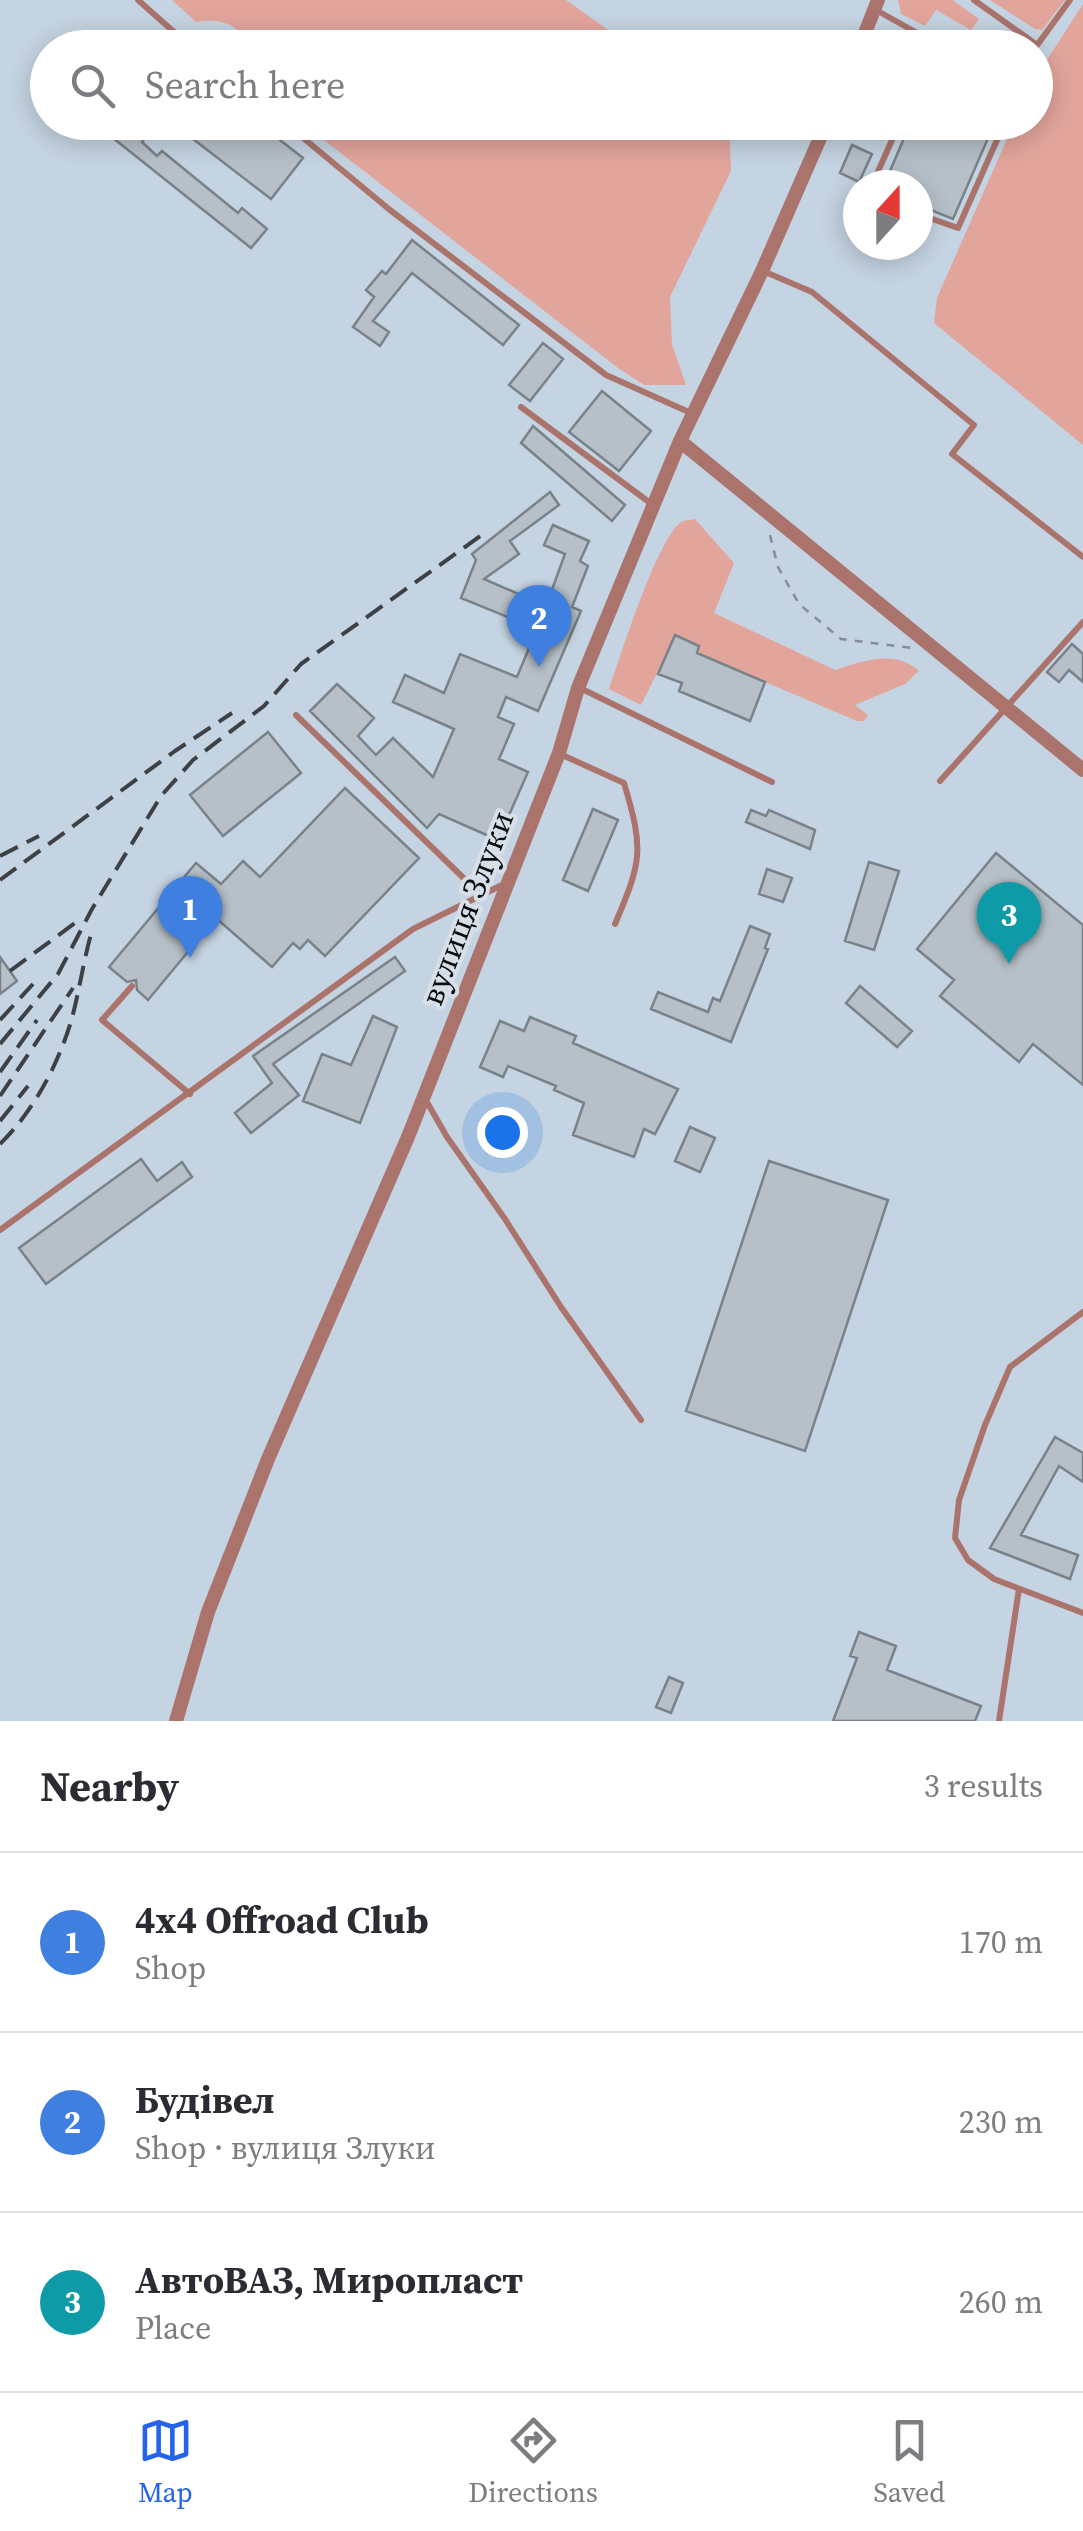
<!DOCTYPE html>
<meta charset="utf-8">
<style>
body{margin:0;font-family:"Source Serif 4",serif;background:#f2f2f3;color:#2b2b33}
.compass{position:absolute;left:843px;top:170px;width:90px;height:90px;border-radius:50%;background:#fff;box-shadow:0 5px 25px #0003;rotate:21deg}
.you{position:absolute;left:502px;top:1132px;width:35px;height:35px;margin:-25px;border:8px solid #fff;border-radius:50%;background:#1a73e8;box-shadow:0 0 0 15px #1a73e833}
.badge{display:grid;place-items:center;width:65px;height:65px;border-radius:50%;background:#2563eb;color:#fff;font-size:32px;font-weight:700}
.pin{position:absolute;translate:-50% -82px;filter:drop-shadow(0 2px 5px #0008)}
.pin::after{content:'';position:absolute;top:52px;width:35px;height:30px;background:inherit;clip-path:polygon(0 0,100% 0,50% 100%)}
.list{margin:0;padding:0;list-style:none}
h2{display:flex;justify-content:space-between;align-items:center;height:130px;margin:0;padding:0 40px;font-size:42px}
h2 small{font-size:32px;font-weight:400;color:#7c7c81}
.list li{display:grid;grid-template-columns:65px 1fr auto;gap:30px;align-items:center;box-sizing:border-box;height:180px;padding:0 40px;border-top:2px solid #e1e1e2}
.list b{display:block;font-size:38px;white-space:nowrap}
.list p{margin:0;font-size:32px;white-space:nowrap;color:#7c7c81}
.list em{font-size:32px;font-style:normal;color:#7c7c81}
.icon{flex:none;width:55px;height:55px;fill:none;stroke:currentColor;stroke-width:2;stroke-linecap:round;stroke-linejoin:round}
.map{position:relative;flex:none;width:1083px;height:1721px;overflow:hidden}
.search{position:absolute;background:#fff;box-shadow:0 5px 25px #0003;left:30px;right:30px;top:30px;height:110px;display:flex;align-items:center;gap:25px;box-sizing:border-box;padding:0 35px;border-radius:55px;color:#7c7c81;font-size:38px}
.sheet{height:670px;background:#fff}
nav{display:flex;justify-content:space-around;align-items:center;box-sizing:border-box;height:140px;border-top:2px solid #e1e1e2;background:#fff;font-size:28px;color:#7c7c81}
nav a{display:grid;justify-items:center;gap:5px}
nav .on{color:#2563eb}
.map>svg:first-child{display:block}
.built{fill:#c5d4e2;fill-rule:evenodd}
.grass{fill:#e2a59c}
.building{fill:#b7c0c8;stroke:#798189;stroke-width:2.5}
.lines{fill:none;stroke-linecap:round;stroke-linejoin:round}
.path{stroke:#868c92;stroke-width:2.5;stroke-dasharray:8 8;stroke-linecap:butt}
.service{stroke:#aa746d;stroke-width:6}
.minor{stroke:#aa746d;stroke-width:14}
.rail{stroke:#3d4145;stroke-width:4;stroke-dasharray:20 10;stroke-linecap:butt}
.labels{text-anchor:middle;dominant-baseline:central;stroke-width:8;stroke-linejoin:round;paint-order:stroke}
.street-label{font-size:32px;fill:#0b0e10;stroke:#d7e0e8}
</style>
<div class="map">
<svg width="1083" height="1721" viewBox="0 0 1083 1721">
<rect width="100%" height="100%" fill="#d7e0e8"/>
<path class="built" d="M0 0H1083V1721H0ZM48 48H1036V122H48ZM858 185H918V245H858Z"/>
<path class="grass" d="M172 0H566L632 47H249C241 24 219 18 196 22Z
M898 0H953L979 19 971 30 936 10 925 26 901 14Z
M990 0H1065L1042 30 1035 29Z
M1083 4V445L934 323 937 298 1014 123 1036 122V77Z
M302 123H729L731 171 670 297 672 344 686 385H644L618 368Z
M695 519 734 563 714 613 835 670C863 661 895 649 919 671L905 684 855 705 868 715 864 721H857L697 653 699 646 676 635 641 705 609 689C621 655 656 542 680 523 684 520 690 520 695 519Z"/>
<path class="building" d="M109 122H132L147 135 142 142 157 156 162 151 238 213 242 208 267 229 251 248 103 130Z
M184 122H257L303 158 271 199 180 129Z
M911 122H995L953 219 918 205V185H884Z
M852 145 872 154 859 182 840 173Z
M412 240 519 325 503 345 412 273 373 321 389 332 380 346 353 327 374 297 366 290 382 271 386 274Z
M543 343 563 359 530 401 509 385Z
M602 391 651 431 619 471 569 432Z
M533 426 625 505 612 521 521 443Z
M550 492 559 505 510 541 519 554 484 579 546 606 565 554 544 545 553 525 589 541 580 561 588 566 572 607 581 611 538 711 506 697 498 717 514 724 499 759 528 772 498 840 439 814 427 828 310 711 337 684 374 718 358 736 376 755 393 738 433 777 454 729 393 702 405 675 444 693 460 654 517 677 537 629 461 598 476 560 472 554Z
M675 635 699 646 697 653 765 682 750 721 679 691 682 683 658 674Z
M1072 644 1083 654V682L1069 670 1059 682 1047 672Z
M268 732 301 773 223 836 190 795Z
M345 788 419 858 325 956 308 940 300 949 293 943 272 967 216 918 148 1000 137 990 136 980 127 982 109 967 196 863 221 884 243 861 260 877Z
M593 809 618 820 588 891 563 880Z
M751 810 766 816 769 810 815 830 810 849 746 822Z
M996 853 1083 925V1085L1033 1044 1019 1062 940 996 954 980 917 949Z
M869 862 899 871 874 950 845 941Z
M767 869 792 878 783 902 759 894Z
M750 926 770 934 765 948 768 949 731 1042 651 1009 658 992 708 1012 713 998 720 1001Z
M0 957 17 981 0 994Z
M395 957 405 971 273 1064 299 1095 251 1133 235 1113 272 1083 253 1056Z
M860 986 912 1031 897 1047 846 1003Z
M373 1016 397 1027 360 1123 303 1101 322 1054 351 1065Z
M530 1017 576 1036 573 1043 678 1089 655 1134 644 1129 634 1157 573 1135 584 1103 554 1090 556 1086 508 1066 503 1077 480 1067 500 1021 524 1031Z
M690 1127 715 1138 700 1172 675 1161Z
M141 1159 157 1181 182 1162 192 1177 46 1284 19 1248Z
M769 1161 888 1200 805 1451 686 1411Z
M1055 1437 1083 1453V1482L1059 1466 1021 1535 1078 1555 1070 1579 990 1548Z
M859 1632 896 1646 887 1670 981 1706 975 1721H833L857 1658 850 1656Z
M669 1677 683 1683 671 1713 656 1707Z"/>
<g class="lines">
<path class="path" d="M770 535 778 567 799 604 841 639 912 648"/>
<path class="service" d="M138 0 192 48
M974 0 1037 45
M876 10 944 48
M1035 48 1070 0
M284 122 390 210 606 375 691 413
M872 185 900 122
M918 214 958 228 1005 122
M763 271 812 292 974 425 952 454 1083 557
M521 407 653 505
M580 688 772 782
M296 715 481 895
M560 754 624 783C644 850 642 861 615 924
M940 781 1083 622
M132 986 102 1020 190 1094
M424 1097 447 1137 505 1219 561 1307 641 1420
M0 1230 413 929 506 883
M1083 1312 1010 1367 985 1425 959 1500 955 1538 968 1560 994 1579 1083 1613
M999 1721 1019 1589"/>
<path class="minor" d="M859 48 878 0
M680 441 1083 770
M176 1721 208 1612 268 1459 408 1137 559 753 578 688 680 441 762 271 827 122"/>
<path class="rail" d="M0 856 39 836
M0 880 175 751 232 713
M10 971 75 923
M0 1020 33 984
M0 1044 58 974 92 909 161 796 193 760 264 706 301 664 486 532
M0 1072 37 1020
M0 1096 73 988
M0 1121 28 1086
M0 1144C34 1111 59 1063 72 1018 80 988 84 957 93 927"/>
</g>
<g class="labels">
<g class="street-label">
<text transform="translate(467 908) rotate(-69)">вулиця Злуки</text>
</g>
</g>
</svg>
<svg class="compass" viewBox="-18 -18 36 36"><path d="M0-13l5 13h-10z" fill="#e53935"/><path d="M0 13l5-13h-10z" fill="#7c7c81"/></svg>
<div class="you"></div>
<div class="pin badge" style="left:190px;top:958px;background:#3f7fe0">1</div>
<div class="pin badge" style="left:539px;top:667px;background:#3f7fe0">2</div>
<div class="pin badge" style="left:1009px;top:964px;background:#0f9aa8">3</div>
<div class="search"><svg class="icon" aria-label="search" viewBox="0 0 24 24"><circle cx="10" cy="10" r="6"/><path d="M15 15l6 6"/></svg>Search here</div>
</div>
<section class="sheet">
<h2>Nearby<small>3 results</small></h2>
<ul class="list">
<li><span class="badge" style="background:#3f7fe0">1</span><div><b>4x4 Offroad Club</b><p>Shop</p></div><em>170 m</em></li>
<li><span class="badge" style="background:#3f7fe0">2</span><div><b>Будівел</b><p>Shop · вулиця Злуки</p></div><em>230 m</em></li>
<li><span class="badge" style="background:#0f9aa8">3</span><div><b>АвтоВАЗ, Миропласт</b><p>Place</p></div><em>260 m</em></li>
</ul>
</section>
<nav>
<a class="on"><svg class="icon" aria-label="map" viewBox="0 0 24 24"><path d="M3 6l6-2 6 2 6-2v14l-6 2-6-2-6 2zM9 4v14M15 6v14"/></svg>Map</a>
<a><svg class="icon" aria-label="directions" viewBox="0 0 24 24"><path d="M12 3l9 9-9 9-9-9zM9 14v-3h6M13 9l2 2-2 2"/></svg>Directions</a>
<a><svg class="icon" aria-label="saved" viewBox="0 0 24 24"><path d="M7 4h10v16l-5-4-5 4z"/></svg>Saved</a>
</nav>
